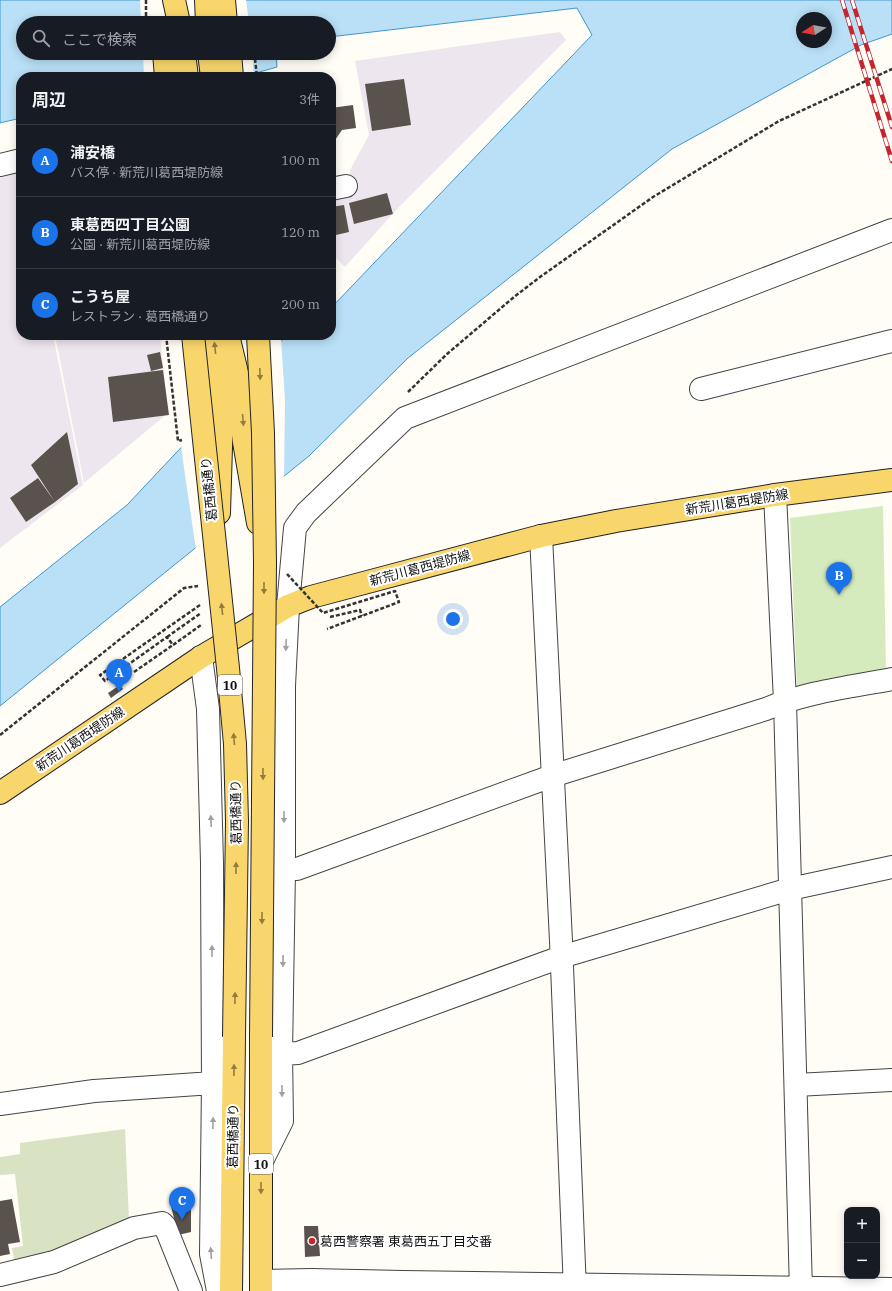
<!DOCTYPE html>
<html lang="ja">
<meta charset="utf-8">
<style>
body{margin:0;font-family:"IBM Plex Serif","Noto Sans JP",serif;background:#242831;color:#f1f3f6}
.controls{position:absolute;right:12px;bottom:12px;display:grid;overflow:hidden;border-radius:8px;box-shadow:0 2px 10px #0003}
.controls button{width:36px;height:36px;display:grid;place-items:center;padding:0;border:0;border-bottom:1px solid #363941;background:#171b24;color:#f1f3f6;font:20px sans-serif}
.compass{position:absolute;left:796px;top:12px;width:36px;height:36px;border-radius:50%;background:#171b24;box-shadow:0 2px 10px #0003;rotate:259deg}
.you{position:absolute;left:453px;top:619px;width:14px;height:14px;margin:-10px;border:3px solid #fff;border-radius:50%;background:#1a73e8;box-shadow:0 0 0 6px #1a73e833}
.badge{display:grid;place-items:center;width:26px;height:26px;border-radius:50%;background:#1a73e8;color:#fff;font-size:13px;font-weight:700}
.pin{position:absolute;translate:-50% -33px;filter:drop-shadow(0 1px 2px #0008)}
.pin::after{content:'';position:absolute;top:21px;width:14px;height:12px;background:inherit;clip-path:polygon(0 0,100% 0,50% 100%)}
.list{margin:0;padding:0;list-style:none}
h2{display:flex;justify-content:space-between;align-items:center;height:52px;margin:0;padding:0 16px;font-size:17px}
h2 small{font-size:13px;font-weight:400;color:#9ea1a6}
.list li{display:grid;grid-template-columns:26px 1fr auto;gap:12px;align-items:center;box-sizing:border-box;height:72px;padding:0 16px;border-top:1px solid #363941}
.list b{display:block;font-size:15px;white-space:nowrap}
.list p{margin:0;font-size:13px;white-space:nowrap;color:#9ea1a6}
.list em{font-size:13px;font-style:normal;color:#9ea1a6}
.icon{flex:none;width:22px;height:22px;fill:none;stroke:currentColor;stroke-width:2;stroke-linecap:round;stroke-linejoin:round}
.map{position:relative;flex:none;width:892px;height:1291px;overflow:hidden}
.search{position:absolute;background:#171b24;box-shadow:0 2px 10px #0003;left:16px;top:16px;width:320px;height:44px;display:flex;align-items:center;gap:10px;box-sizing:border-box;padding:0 14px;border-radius:22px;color:#9ea1a6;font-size:15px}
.panel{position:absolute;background:#171b24;box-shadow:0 2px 10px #0003;left:16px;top:72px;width:320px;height:268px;border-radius:16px}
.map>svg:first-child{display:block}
.industrial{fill:#eee6ef}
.green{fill:#d5ebbd}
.cemetery{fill:#d9e3c4}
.water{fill:#b9e0f7;stroke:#3f96cf;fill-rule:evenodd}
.pier{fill:#fffdf5}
.building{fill:#5a524d}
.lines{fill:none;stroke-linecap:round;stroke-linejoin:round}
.minor-casing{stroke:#444;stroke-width:24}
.major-casing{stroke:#222;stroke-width:24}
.path{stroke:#333;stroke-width:2.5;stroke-dasharray:4 2;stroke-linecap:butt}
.minor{stroke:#fff;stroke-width:22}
.major{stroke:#f9d66b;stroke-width:22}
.rail-casing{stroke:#c4262e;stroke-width:4.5}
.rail{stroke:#fff;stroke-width:3;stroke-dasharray:9;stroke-linecap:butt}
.major-bridge-casing{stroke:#222;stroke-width:24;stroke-linecap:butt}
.path-bridge{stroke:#333;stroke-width:2.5;stroke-dasharray:4 2;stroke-linecap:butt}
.major-bridge{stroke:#f9d66b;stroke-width:22}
.oneway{fill:#917d42}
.oneway2{fill:#a0a0a0}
.poi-dot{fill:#c4262e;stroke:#fff;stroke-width:1.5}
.labels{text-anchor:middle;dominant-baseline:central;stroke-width:4;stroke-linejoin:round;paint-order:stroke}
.shield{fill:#fff;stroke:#585858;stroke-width:1}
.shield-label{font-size:12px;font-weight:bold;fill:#111}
.street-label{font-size:13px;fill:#111;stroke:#fff}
.poi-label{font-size:13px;fill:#111;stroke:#fff;text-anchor:start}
</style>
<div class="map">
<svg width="892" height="1291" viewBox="0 0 892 1291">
<rect width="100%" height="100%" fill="#fffdf5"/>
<path class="industrial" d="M560 32 566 40 398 208 345 267 331 253V200L351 196 350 170 369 135 355 61Z
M15 173 21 176V335H53L83 485 0 548V178Z
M55 335H160L168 413 84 483Z"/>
<path class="green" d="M883 506 886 671 797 689 790 518Z"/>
<path class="cemetery" d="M125 1129 129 1220 91 1237 15 1264 12 1248 23 1246 15 1174 0 1175V1157L20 1154V1143Z"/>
<path class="water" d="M0 0H892V34L861 45 672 149 408 358 309 456 0 706V607L127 505 287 335H331V308L592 35 577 8 329 37V23H23V53H276L277 67 242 77H21V118L0 123ZM802 18H826V42H802Z"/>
<path class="pier" d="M140 0H246L249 23H141Z
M143 53H252L254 76 249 77H144Z
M281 339 285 400 284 479 196 550 184 468 181 445Z"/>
<path class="building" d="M404 79 411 125 372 131 365 84Z
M353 105 356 128 342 130 331 146V108Z
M331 150 336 176 331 177Z
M387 193 393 214 354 224 349 203Z
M344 205 349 232 336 235 331 207Z
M160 352 163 368 151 371 147 355Z
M163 370 169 415 113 422 108 377Z
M67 432 78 484 55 502 31 465Z
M38 478 55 502 26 522 10 498Z
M120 685 123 689 111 698 108 693Z
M12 1199 20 1242 8 1244 10 1254 0 1256V1201Z
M191 1201V1232L178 1235 171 1206Z
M304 1226H318L320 1256 305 1257Z"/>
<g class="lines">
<defs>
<path id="minor" d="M0 165 21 160
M331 189 346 186
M701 389 892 341
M775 495 785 701 801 1291
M541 536 561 941 575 1291
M201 657 208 709 212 863 213 1083 211 1254 218 1291
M284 869H297L552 776 766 709C806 692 850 687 892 679
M281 1054 298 1053 561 957 790 889 892 867
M796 1085 892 1080
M0 1104 94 1091 213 1083
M261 1163 282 1121 281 1054 284 869V686L288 606 295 528 306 513 405 418 892 230
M0 1275 54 1262 134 1228 162 1223 165 1226 191 1291
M261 1281 311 1280 403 1282 892 1289"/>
<path id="major" d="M174 0 179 23
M206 0 207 23
M224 0 226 23
M164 53 166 77
M184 53 187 77
M209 53 212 77
M230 53 232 77
M214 335 222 415 219 513
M228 335 239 381 244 442 258 523
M0 793 201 657 288 606 311 597 541 536 616 521 775 495 892 480
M261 1037V1291
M231 1291 234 1037"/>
</defs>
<use href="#minor" class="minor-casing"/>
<use href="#major" class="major-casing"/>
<path class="path" d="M146 0V23
M255 59 257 77
M166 335 178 441 182 440
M408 392 447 354 514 297 540 277 653 197 779 121 892 69
M200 605 100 675 105 681 167 637 173 645 201 625
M330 617 360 610 362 616
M167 637 201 613
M134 672 173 645
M0 735 184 588 198 586"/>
<use href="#minor" class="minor"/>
<use href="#major" class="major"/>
<defs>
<path id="rail" d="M842 0 892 161
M852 0 892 127"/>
</defs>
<use href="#rail" class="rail-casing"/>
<use href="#rail" class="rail"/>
<defs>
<path id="major-bridge" d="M193 335 228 668 235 744 237 821 234 1037
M258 335 263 433 265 563 261 1037"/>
</defs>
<use href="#major-bridge" class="major-bridge-casing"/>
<path class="path-bridge" d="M287 574 323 613 395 591 399 602 327 629"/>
<use href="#major-bridge" class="major-bridge"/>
</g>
<defs><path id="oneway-solid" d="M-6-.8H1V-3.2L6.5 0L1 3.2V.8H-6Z"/></defs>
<g class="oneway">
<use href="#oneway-solid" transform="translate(215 348) rotate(-96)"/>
<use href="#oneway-solid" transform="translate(260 374) rotate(88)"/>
<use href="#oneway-solid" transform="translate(243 420) rotate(85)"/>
<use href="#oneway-solid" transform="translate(264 588) rotate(90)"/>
<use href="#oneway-solid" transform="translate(222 609) rotate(-96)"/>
<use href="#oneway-solid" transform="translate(234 739) rotate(-95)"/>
<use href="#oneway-solid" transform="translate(263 774) rotate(90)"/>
<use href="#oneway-solid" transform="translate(236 868) rotate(-89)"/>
<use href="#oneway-solid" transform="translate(262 918) rotate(90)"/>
<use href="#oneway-solid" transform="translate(235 998) rotate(-89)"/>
<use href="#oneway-solid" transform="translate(234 1070) rotate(-89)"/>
<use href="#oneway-solid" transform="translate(261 1188) rotate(90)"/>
</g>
<g class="oneway2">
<use href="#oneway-solid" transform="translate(286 645) rotate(93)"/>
<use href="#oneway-solid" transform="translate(284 817) rotate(90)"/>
<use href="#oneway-solid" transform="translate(211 821) rotate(-92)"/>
<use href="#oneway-solid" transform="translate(212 951) rotate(-90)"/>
<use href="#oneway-solid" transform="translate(283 961) rotate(91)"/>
<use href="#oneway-solid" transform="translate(282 1091) rotate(89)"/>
<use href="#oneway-solid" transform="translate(213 1123) rotate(-89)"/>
<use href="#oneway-solid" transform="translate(211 1253) rotate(-94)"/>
</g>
<circle class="poi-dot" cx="312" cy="1241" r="4"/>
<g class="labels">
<g class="shield">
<rect x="218" y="675" width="24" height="20" rx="3"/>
<rect x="249" y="1154" width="24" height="20" rx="3"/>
</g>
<g class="shield-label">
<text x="230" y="685">10</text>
<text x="261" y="1164">10</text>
</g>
<g class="street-label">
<text transform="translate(209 489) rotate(-96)">葛西橋通り</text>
<text transform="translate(737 502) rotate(-9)">新荒川葛西堤防線</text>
<text transform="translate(420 568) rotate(-15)">新荒川葛西堤防線</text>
<text transform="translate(80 739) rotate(-34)">新荒川葛西堤防線</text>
<text transform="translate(236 812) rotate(-91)">葛西橋通り</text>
<text transform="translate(233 1136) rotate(-89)">葛西橋通り</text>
</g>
<g class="poi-label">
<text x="320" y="1241">葛西警察署 東葛西五丁目交番</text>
</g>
</g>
</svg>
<div class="controls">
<button>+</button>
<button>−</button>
</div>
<svg class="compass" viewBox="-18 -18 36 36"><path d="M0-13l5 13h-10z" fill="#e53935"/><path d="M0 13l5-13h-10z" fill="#9ea1a6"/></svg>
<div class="you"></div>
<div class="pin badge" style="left:119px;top:692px">A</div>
<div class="pin badge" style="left:839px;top:595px">B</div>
<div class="pin badge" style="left:182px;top:1220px">C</div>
<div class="search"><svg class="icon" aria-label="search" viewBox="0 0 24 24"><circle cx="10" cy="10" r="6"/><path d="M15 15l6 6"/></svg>ここで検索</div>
<section class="panel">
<h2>周辺<small>3件</small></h2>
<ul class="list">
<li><span class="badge">A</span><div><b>浦安橋</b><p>バス停 · 新荒川葛西堤防線</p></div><em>100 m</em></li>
<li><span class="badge">B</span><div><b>東葛西四丁目公園</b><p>公園 · 新荒川葛西堤防線</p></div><em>120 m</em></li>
<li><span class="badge">C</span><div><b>こうち屋</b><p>レストラン · 葛西橋通り</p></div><em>200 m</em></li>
</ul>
</section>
</div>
